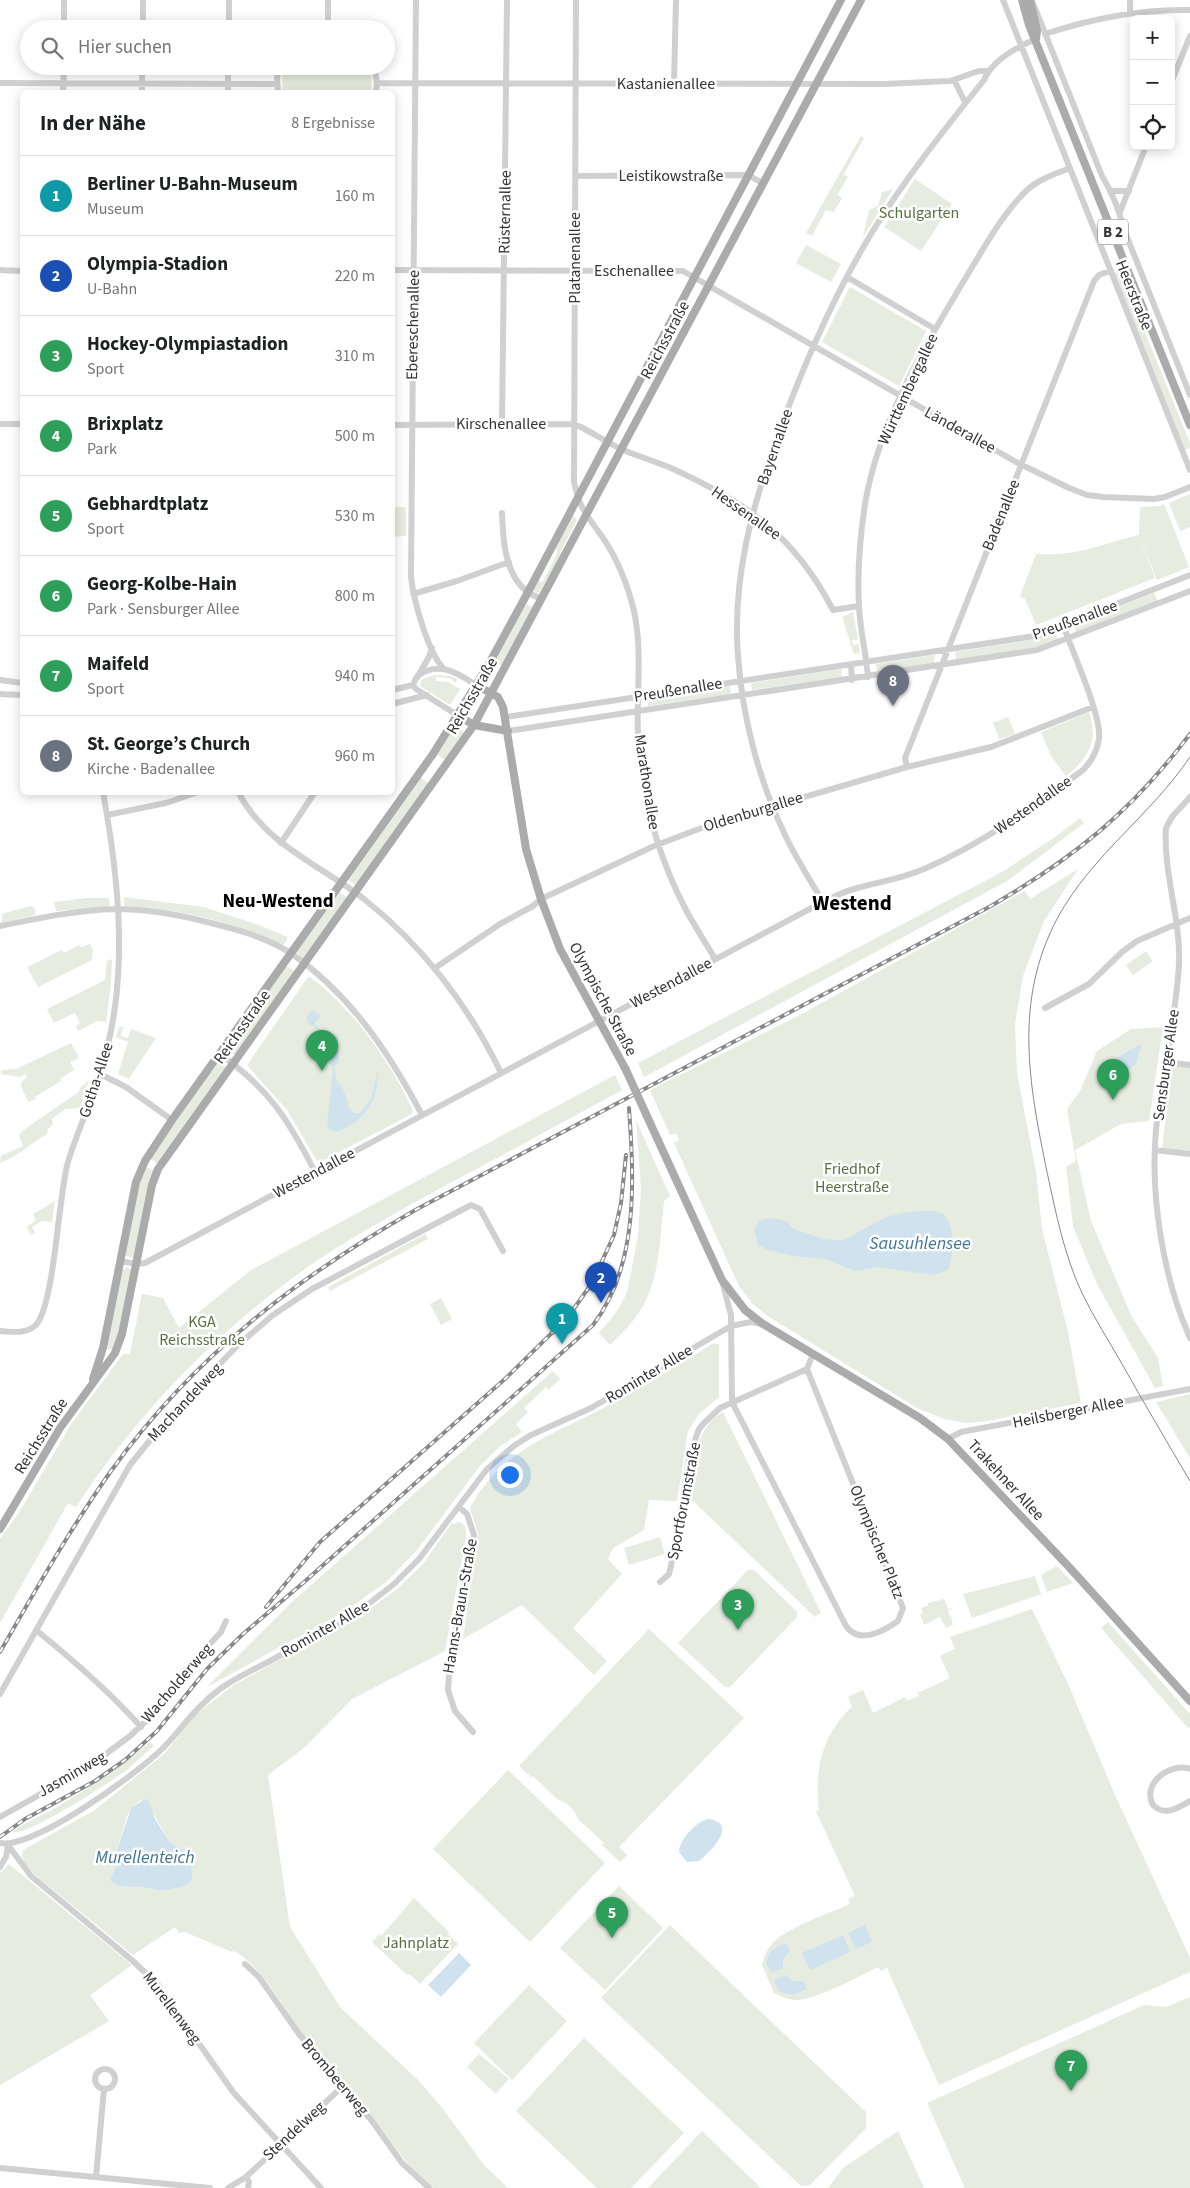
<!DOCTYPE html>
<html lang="de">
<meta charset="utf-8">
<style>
body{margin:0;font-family:"Source Sans 3",sans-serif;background:#f2f2f2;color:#202124}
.controls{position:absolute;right:15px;top:15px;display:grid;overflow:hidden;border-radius:8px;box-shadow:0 2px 12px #0003}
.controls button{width:45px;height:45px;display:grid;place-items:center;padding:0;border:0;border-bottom:1px solid #e0e0e0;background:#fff;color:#202124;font:25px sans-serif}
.you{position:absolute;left:509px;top:1474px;width:18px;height:18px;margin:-12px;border:4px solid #fff;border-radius:50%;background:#1a73e8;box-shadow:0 0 0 8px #1a73e833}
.badge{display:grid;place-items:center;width:32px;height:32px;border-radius:50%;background:#7c3aed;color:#fff;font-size:16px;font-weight:700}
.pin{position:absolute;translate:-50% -41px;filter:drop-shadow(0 1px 2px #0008)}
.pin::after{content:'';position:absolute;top:26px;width:18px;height:15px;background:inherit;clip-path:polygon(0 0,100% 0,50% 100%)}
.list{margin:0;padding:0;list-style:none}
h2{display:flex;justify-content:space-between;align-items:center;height:65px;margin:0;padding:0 20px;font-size:21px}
h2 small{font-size:16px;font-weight:400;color:#757577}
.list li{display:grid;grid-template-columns:32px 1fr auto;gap:15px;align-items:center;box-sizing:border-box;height:80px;padding:0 20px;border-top:1px solid #e0e0e0}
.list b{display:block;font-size:19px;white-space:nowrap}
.list p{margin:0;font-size:16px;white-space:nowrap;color:#757577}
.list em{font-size:16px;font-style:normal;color:#757577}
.icon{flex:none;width:28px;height:28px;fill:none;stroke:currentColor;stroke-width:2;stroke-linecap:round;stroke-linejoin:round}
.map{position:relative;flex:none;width:1190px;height:2188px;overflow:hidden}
.search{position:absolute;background:#fff;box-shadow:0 2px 12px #0003;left:20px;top:20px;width:375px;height:55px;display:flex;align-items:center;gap:12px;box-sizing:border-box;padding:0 18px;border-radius:28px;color:#757577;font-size:19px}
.panel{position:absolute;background:#fff;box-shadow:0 2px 12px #0003;left:20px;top:90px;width:375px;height:705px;border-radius:8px}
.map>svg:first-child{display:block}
.green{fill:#e6ecdf;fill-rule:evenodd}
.water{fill:#cfe2ee}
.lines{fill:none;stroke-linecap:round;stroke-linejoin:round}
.minor{stroke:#d0d0d0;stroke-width:6}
.major{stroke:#ababab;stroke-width:8}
.tram{stroke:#888;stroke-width:1}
.rail-casing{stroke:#888;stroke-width:4}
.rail{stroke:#fff;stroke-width:2;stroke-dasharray:5.5;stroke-linecap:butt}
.major-bridge{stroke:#ababab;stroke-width:8}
.labels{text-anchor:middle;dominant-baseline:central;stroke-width:5;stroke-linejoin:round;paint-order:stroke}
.shield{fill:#fff;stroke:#707070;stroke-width:1}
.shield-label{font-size:15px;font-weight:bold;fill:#333}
.street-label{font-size:16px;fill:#333;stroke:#fff}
.park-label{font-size:16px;fill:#56703f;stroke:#fff}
.water-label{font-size:18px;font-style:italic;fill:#3f7597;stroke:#fff}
.quarter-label{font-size:19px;font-weight:bold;fill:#000;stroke:#fff}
.district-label{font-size:21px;font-weight:bold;fill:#000;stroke:#fff}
</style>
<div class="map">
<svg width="1190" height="2188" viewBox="0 0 1190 2188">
<rect width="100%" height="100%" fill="#fff"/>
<path class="green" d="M285 66H369L372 80 371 92H283L282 78Z
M861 136 864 138 844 174 848 177 837 195 842 198 834 212 826 210 812 236 806 233Z
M915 179 952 204 921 251 884 227Z
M893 189 863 237 869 210 878 206 882 192Z
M806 245 841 264 831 282 796 263Z
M1120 271 1190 443V448L1184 450 1115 273Z
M850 287 926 331 899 386 822 342Z
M1190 494V527L1180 531 1169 503Z
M1164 504 1189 567 1157 580 1139 536 1155 578 1036 625 1025 599 1020 596 1036 554C1078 557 1100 544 1139 535L1140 507 1159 506Z
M392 507H406V536L393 537Z
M573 515 577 520 561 551 555 567 538 594 533 590 539 579 540 582 543 581 557 554 556 548Z
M1154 593 1158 601 1076 633 1073 624Z
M526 604 533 607 502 666 495 662Z
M853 612 858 640H852L853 645 859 644 860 653 854 654 842 617Z
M1055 632 1058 640 1038 647 956 660 955 652 1036 639Z
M935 655 934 663 877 672 876 664Z
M841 669 842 677 752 690 751 683Z
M434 675 451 676 457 679 456 683 450 678 436 677V681L448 682 460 689 450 705 420 686 421 680Z
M730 686 731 694 648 706 647 698Z
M1089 712C1099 740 1088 759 1066 776L1051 756 1041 732Z
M1008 717 1015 734 999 739 993 723Z
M454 726 465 733 446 761 436 754Z
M420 777 429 784 357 886 347 879Z
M1080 818 1084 823 1007 881 644 1077 638 1063 1002 872 1055 837Z
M1078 869 1044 921 1023 976 1015 1024 1017 1073 1036 1172 1042 1229 1068 1332 1081 1403 987 1421 966 1423 944 1419 917 1408 766 1315 752 1303 739 1286 674 1143 679 1140 676 1133 670 1135 650 1090 798 1016 1025 891 1030 899Z
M338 891 348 898 304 959 296 952Z
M124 897 203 907 259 925 287 937V940L283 945C231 921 180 909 124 906Z
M87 898H109L110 907 56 911 54 902Z
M30 906 34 907 36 915 2 923V914Z
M90 944 93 951 92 960 38 987 27 967 62 950 64 953 79 945 82 947Z
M1146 951 1153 961 1133 975 1126 965Z
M112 959 111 984 106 1022 97 1021 78 1031 76 1026 80 1023 75 1013 54 1023 47 1009 105 980 107 961Z
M285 965 296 972 236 1056 226 1049Z
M308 977H310C355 1011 389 1060 413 1111L412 1114 320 1162 317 1161 287 1110 247 1065Z
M119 1027H123L121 1036 128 1038 131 1029 156 1038 129 1079 118 1074 128 1042 116 1037Z
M1163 1027 1149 1121 1121 1124 1075 1150 1091 1221 1131 1315 1158 1358 1163 1386 1155 1388 1097 1284 1073 1226 1066 1167 1076 1161 1067 1109 1080 1091 1097 1051 1131 1029Z
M71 1043 79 1058 70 1062 74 1070 60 1079 61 1081 35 1097 36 1099 28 1102 21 1086 22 1081 27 1078 25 1074 20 1077 1 1074V1070L16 1069Z
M218 1061 228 1068 157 1164 150 1158Z
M1172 1065 1190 1067V1151L1162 1149Z
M615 1075 622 1090C570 1118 518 1147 465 1175 413 1203 361 1231 312 1264 219 1329 138 1412 76 1507L68 1503 0 1623V1539L18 1514 72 1423 123 1354H130L142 1294 163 1298 179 1328 251 1270Z
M89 1080 80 1108 65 1109 52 1119 53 1124 48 1129 47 1134C31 1143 19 1156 0 1163L1 1156 23 1146 19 1136 22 1131 80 1091 79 1089Z
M636 1120 670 1196 664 1201C661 1230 660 1265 649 1293 641 1314 626 1330 610 1345L599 1333 615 1314 627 1293 638 1236 641 1189Z
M145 1167 154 1170 134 1257 132 1258 125 1255 139 1182Z
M55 1201 52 1222 42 1221 32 1227 35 1233 31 1235 27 1227 36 1220 33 1214Z
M425 1234 428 1239 330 1291 328 1287Z
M128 1267 132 1271 123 1324 113 1349 109 1350 107 1348 121 1271Z
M441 1298 452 1319 441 1325 430 1304Z
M714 1343 719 1345V1397L699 1414 688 1431 677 1501 649 1500 644 1530 613 1548 608 1559 622 1574 573 1628 607 1661 594 1675 522 1605 463 1639 478 1534 470 1508C501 1448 560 1432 615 1402 649 1384 681 1363 714 1343Z
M553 1371 560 1379 548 1390 546 1387 524 1408 528 1412 516 1424 522 1432 500 1446 479 1467 417 1550 386 1582 344 1612 207 1687 292 1602Z
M1190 1394V1458L1156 1402Z
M723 1412 821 1613 815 1617 693 1501 688 1500C693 1471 693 1428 723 1412Z
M460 1522 465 1526 466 1536 445 1651 352 1699 305 1747 268 1775 290 1927 340 2007 419 2081 443 2109 484 2165 508 2188H433C406 2167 390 2139 369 2112 349 2087 326 2064 306 2039 283 2010 267 1970 234 1951L232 1952 185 1932 179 1933 175 1927 133 1955 34 1874 24 1862 22 1855 23 1850 95 1810 165 1753 196 1714 234 1685 364 1613 397 1589 423 1564 451 1524ZM141 1800 153 1813 169 1841 181 1848 183 1887 160 1891 150 1888 118 1886 111 1882V1877L117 1865 115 1856 127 1816 131 1808Z
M660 1537 665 1554 629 1565 624 1548Z
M1057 1566 1073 1583 1047 1592 1041 1575Z
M748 1570H754L797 1612V1617L730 1687H725L678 1643Z
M1035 1576 1041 1594 972 1618 963 1594Z
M944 1599 948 1609 953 1608 948 1611 950 1617 953 1616 951 1618 953 1625 946 1628 940 1617 924 1625 920 1615 923 1613 921 1608 928 1606V1603Z
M1032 1609 1068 1684 1115 1795 1190 1958V1972L939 2085 887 1968 881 1971 878 1967C859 1976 816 2000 796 2000 788 2000 781 1996 774 1993L762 1965C764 1958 766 1950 772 1944 785 1928 830 1913 850 1904L848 1899 855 1896 816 1811 819 1810C814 1771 822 1734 852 1707L848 1697 863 1690 873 1713 905 1697 907 1701 919 1696 917 1691 920 1692 950 1678 940 1656 955 1649 950 1637Z
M1108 1622 1190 1714V1727L1188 1728 1101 1628Z
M649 1629 744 1718 619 1847 627 1855 620 1862 602 1845 604 1843 578 1819C576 1811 566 1801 558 1800L533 1776 531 1777 519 1766Z
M150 1742 154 1746C145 1753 137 1761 128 1769 112 1781 27 1837 12 1832 28 1820 48 1813 65 1802 96 1784 123 1764 150 1742Z
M508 1770 605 1863 530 1942 433 1849Z
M9 1864 132 1965 90 1995 109 2021 0 2085V1873Z
M619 1886 663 1928 605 1990 560 1948Z
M414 1898 449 1932 447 1933 458 1944 420 1984 409 1974 407 1975 372 1942 379 1934 381 1936Z
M670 1925 866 2112V2128L810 2185 801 2186 601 1998Z
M529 1985 567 2021 512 2080 474 2043Z
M1190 1997V2188H965L927 2103 1144 2005 1166 2007Z
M584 2038 684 2133 631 2188H597L516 2111Z
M479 2054 509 2079 496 2094 467 2067Z
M702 2131 761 2188H648Z
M898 2131 924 2188H828L843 2168Z"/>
<path class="water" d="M312 1010 322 1016 315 1022V1024L323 1032 338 1036 339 1059 338 1063 334 1066 336 1079 344 1091 349 1107 354 1113H360L371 1099 378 1070C378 1102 366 1120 336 1132L330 1130 327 1123 333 1070C331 1062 321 1058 321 1047L327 1035 307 1022V1017Z
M1139 1045 1141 1046 1136 1064 1114 1083 1107 1082 1104 1076C1107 1062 1128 1051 1139 1045Z
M908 1212C917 1212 935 1208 943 1214 957 1225 953 1256 948 1270L934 1275 878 1267 855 1271 825 1259 793 1256 768 1250 758 1245 754 1229 759 1221 768 1218 779 1219 787 1222 794 1229 823 1239 842 1241 886 1217Z
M145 1799 149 1801 155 1819 169 1841 183 1850 191 1864 192 1880 183 1887 160 1891 150 1888 118 1886 111 1882V1877L117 1865 115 1856 131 1808Z
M708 1819C740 1823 710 1852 699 1861L687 1862 679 1852C679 1840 697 1821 708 1819Z
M865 1925 872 1942 856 1949 848 1933Z
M843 1935 850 1952 810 1970 802 1953Z
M786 1943 790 1951 783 1959V1968L771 1973 766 1963 771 1950Z
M459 1953 471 1965 441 1997 428 1985Z
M786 1975 793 1981H803L807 1989 792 1995 778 1991 774 1980Z"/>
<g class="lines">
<path class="minor" d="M416 0 411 576C413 599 428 652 443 668
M576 0 574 482C580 511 588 516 603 538 618 560 628 586 634 611 643 653 636 694 638 736 642 797 658 857 686 910 695 927 706 943 715 959
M1003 0 1190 470
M1130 0V13
M1033 3 1102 176C1114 195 1119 212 1125 232L1190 395
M64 29V0
M143 29V0
M229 29V0
M328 29V0
M1045 34C1093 18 1140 9 1190 10
M374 66 377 83 376 92
M954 80 965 102
M0 83 277 84
M377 83 884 84 950 81 979 71H988
M674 83 676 0
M1171 83 1190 36
M63 92 64 66
M142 92V66
M228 92V66
M278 92 277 78 280 66
M576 176 748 175 764 184
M1112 191H1129
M1120 212 1146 146
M0 270 22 271
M392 270 683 271 1016 462 1069 488 1087 495 1103 497 1154 499 1165 497 1190 487
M847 277 935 329
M0 424H22
M392 425 573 424 581 427C594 434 607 442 621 449 637 456 654 461 671 468 746 502 794 535 833 610L859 606
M502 425 507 0
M502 513C503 537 504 567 521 586 526 592 534 596 541 599
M413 594 457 581 509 562
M851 665 852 680
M419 674 429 657 432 648
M868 677C866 653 860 630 859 606 857 572 860 537 865 504 879 421 925 345 968 274 985 246 1003 213 1027 190 1039 179 1055 174 1070 168
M0 680 22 683
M392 690 413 685
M0 694 22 695
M392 704 427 695
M457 715 416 689 413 685C415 678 419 673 426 671 446 664 460 675 476 685
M506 717 1035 636 1190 575
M508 731 1037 650 1190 591
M907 767 905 758 1094 281 1099 275 1110 271
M238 792C267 846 319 864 364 899 422 945 469 1006 501 1073
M1190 797 1172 817 1166 828C1163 873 1181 919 1179 964 1176 1019 1162 1074 1156 1130 1150 1195 1163 1278 1190 1338
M107 815 166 803 198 792
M281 843 315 792
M823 902C810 880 796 858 785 835 759 781 742 716 738 656 732 580 752 506 778 435 803 366 833 297 871 234 904 180 944 130 984 80 992 61 1017 47 1036 39
M0 926C39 918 77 910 116 909 145 909 175 914 203 921 232 928 267 937 292 954 350 994 390 1054 422 1115
M435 968 500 924 533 906 541 899 654 846 712 824 907 767 991 747 1093 707
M1045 1008 1089 984 1122 952 1137 941 1190 918
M220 1054C269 1089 288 1119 315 1172
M1166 1062 1190 1065
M100 1074 126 1087 172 1120
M1155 1150 1190 1154
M120 1261 137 1264 145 1263 819 904C830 899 842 892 854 889 878 882 901 879 924 869 982 844 1033 807 1083 770 1091 762 1097 751 1099 739 1102 716 1072 651 1063 625
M722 1281 731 1315 732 1402 846 1626C859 1645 884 1631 898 1621L903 1608 807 1369 813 1354
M0 1331C11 1332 27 1334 36 1325 50 1309 56 1241 59 1218 62 1199 63 1180 68 1162 77 1132 91 1103 100 1073 110 1042 116 1009 118 977 122 915 114 853 103 792
M948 1439 961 1432 1190 1389
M459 1507 467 1514 474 1535 450 1661 448 1690 455 1711 473 1732
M660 1582 669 1574 671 1566 690 1454 699 1429 704 1423 720 1408 807 1369
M36 1630C73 1660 109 1691 141 1727
M0 1694 130 1465 167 1419 237 1346 273 1315 312 1289 471 1205 480 1209 503 1251
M1190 1769C1171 1762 1141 1783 1153 1805 1165 1817 1177 1808 1190 1801
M0 1817 87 1768 130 1736 147 1720 179 1677 221 1632 226 1621
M0 1843C32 1850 137 1774 162 1749 183 1728 194 1708 220 1689 235 1678 253 1670 270 1661 299 1645 328 1629 357 1613L394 1584 419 1559 487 1469 515 1445 531 1435 591 1408 731 1326 751 1322 762 1324
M8 1845 31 1876 133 1961 158 1985 233 2092 321 2188
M0 1867 6 1857 8 1845
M245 1964 259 1977 299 2034 372 2121 402 2163 429 2188
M95 2079a10 10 0 1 1 20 0a10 10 0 1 1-20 0Z
M0 2168 210 2188
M96 2177 104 2089
M246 2177 249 2182 248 2188
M228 2188 246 2177 343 2086"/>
<path class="major" d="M1022 0 1029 25 1190 425
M1030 0 1037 31 1036 39
M476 685 498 697 503 707 526 849 541 899 560 949 626 1070
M457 715 474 725 508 731
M646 1114 722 1280 745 1310 763 1324 920 1418 948 1439 1070 1568 1190 1701
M93 1379 103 1348 136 1182 145 1161 172 1120 433 754 490 662 528 592 841 0
M0 1529 60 1428 115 1353 122 1334 152 1185 158 1169 474 725 861 0"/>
<path class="tram" d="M1190 757C1151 815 1092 855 1058 917 1013 1001 1029 1084 1047 1172 1056 1213 1064 1255 1082 1293 1094 1318 1109 1341 1122 1364 1144 1403 1167 1442 1190 1481"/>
<defs>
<path id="rail" d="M266 1607 320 1542 506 1378 561 1324 575 1307 592 1283 614 1235 621 1203 626 1155
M0 1652C35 1591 70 1529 111 1471 194 1356 297 1277 419 1208L991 906C1075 857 1131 812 1190 734
M0 1837 25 1819 95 1781 125 1760 157 1731 207 1669 243 1634 303 1583 593 1325C639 1265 634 1180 629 1108"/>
</defs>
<use href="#rail" class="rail-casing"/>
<use href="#rail" class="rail"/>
<path class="major-bridge" d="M626 1070 646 1114"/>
</g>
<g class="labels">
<rect class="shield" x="1098" y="219.5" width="30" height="25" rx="4"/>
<g class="shield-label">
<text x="1113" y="232">B 2</text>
</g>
<g class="street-label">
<text x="666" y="84">Kastanienallee</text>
<text x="671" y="176">Leistikowstraße</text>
<text transform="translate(505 212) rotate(-89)">Rüsternallee</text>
<text transform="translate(575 258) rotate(-90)">Platanenallee</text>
<text x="634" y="271">Eschenallee</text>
<text transform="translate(1134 295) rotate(68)">Heerstraße</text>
<text transform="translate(413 325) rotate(-89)">Ebereschenallee</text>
<text transform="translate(665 340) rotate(-62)">Reichsstraße</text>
<text transform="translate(908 389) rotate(-65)">Württembergallee</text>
<text x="501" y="424">Kirschenallee</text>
<text transform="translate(960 430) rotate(29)">Länderallee</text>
<text transform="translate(775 447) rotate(-71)">Bayernallee</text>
<text transform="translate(746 513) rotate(35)">Hessenallee</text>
<text transform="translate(1001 515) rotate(-68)">Badenallee</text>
<text transform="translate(1075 620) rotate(-20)">Preußenallee</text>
<text transform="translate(678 690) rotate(-9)">Preußenallee</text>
<text transform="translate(472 696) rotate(-60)">Reichsstraße</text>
<text transform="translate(647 782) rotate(81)">Marathonallee</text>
<text transform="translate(1033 805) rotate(-35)">Westendallee</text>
<text transform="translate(753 812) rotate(-17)">Oldenburgallee</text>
<text transform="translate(671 983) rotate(-28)">Westendallee</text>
<text transform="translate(603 999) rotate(62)">Olympische Straße</text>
<text transform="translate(242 1027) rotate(-55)">Reichsstraße</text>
<text transform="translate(1166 1065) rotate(-82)">Sensburger Allee</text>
<text transform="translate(96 1080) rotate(-72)">Gotha-Allee</text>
<text transform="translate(314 1173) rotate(-28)">Westendallee</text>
<text transform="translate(649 1374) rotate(-31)">Rominter Allee</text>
<text transform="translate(185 1402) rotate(-47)">Machandelweg</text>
<text transform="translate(1068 1412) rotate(-11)">Heilsberger Allee</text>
<text transform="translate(41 1436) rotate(-58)">Reichsstraße</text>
<text transform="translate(1006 1480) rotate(47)">Trakehner Allee</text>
<text transform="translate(684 1501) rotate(-79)">Sportforumstraße</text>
<text transform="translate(877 1542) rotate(68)">Olympischer Platz</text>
<text transform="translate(460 1606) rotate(-80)">Hanns-Braun-Straße</text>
<text transform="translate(325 1629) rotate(-30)">Rominter Allee</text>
<text transform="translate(177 1683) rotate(-49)">Wacholderweg</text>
<text transform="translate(72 1774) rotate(-30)">Jasminweg</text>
<text transform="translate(172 2008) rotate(53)">Murellenweg</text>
<text transform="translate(335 2077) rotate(50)">Brombeerweg</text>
<text transform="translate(294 2131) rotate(-43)">Stendelweg</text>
</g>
<g class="park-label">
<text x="919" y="213">Schulgarten</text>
<text x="852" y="1169">Friedhof<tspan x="852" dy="18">Heerstraße</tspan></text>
<text x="202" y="1322">KGA<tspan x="202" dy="18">Reichsstraße</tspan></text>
<text x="416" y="1943">Jahnplatz</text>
</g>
<g class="water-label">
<text x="920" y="1243">Sausuhlensee</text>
<text x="145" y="1857">Murellenteich</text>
</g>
<g class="quarter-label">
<text x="278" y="901">Neu-Westend</text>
</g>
<g class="district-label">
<text x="852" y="903">Westend</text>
</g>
</g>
</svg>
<div class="controls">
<button>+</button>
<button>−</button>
<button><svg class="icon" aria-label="locate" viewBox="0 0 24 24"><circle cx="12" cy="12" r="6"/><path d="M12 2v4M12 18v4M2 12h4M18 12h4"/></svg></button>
</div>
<div class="you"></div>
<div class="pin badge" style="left:562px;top:1344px;background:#0f9aa8">1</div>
<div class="pin badge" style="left:601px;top:1303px;background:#1a4fb4">2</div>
<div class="pin badge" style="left:738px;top:1630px;background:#2e9e5b">3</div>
<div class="pin badge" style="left:322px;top:1071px;background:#2e9e5b">4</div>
<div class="pin badge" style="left:612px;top:1938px;background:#2e9e5b">5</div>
<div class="pin badge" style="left:1113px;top:1100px;background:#2e9e5b">6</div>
<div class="pin badge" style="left:1071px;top:2091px;background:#2e9e5b">7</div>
<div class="pin badge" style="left:893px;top:706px;background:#6b7280">8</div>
<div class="search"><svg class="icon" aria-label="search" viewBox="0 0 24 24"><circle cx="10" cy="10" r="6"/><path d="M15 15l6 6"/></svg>Hier suchen</div>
<section class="panel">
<h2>In der Nähe<small>8 Ergebnisse</small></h2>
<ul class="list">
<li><span class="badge" style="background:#0f9aa8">1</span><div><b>Berliner U-Bahn-Museum</b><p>Museum</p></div><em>160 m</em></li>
<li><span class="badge" style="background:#1a4fb4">2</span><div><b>Olympia-Stadion</b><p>U-Bahn</p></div><em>220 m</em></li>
<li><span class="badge" style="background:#2e9e5b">3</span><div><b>Hockey-Olympiastadion</b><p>Sport</p></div><em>310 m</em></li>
<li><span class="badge" style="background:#2e9e5b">4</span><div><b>Brixplatz</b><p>Park</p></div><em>500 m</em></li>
<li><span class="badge" style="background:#2e9e5b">5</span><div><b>Gebhardtplatz</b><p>Sport</p></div><em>530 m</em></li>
<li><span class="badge" style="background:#2e9e5b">6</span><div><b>Georg-Kolbe-Hain</b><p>Park · Sensburger Allee</p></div><em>800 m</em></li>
<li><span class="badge" style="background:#2e9e5b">7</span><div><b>Maifeld</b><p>Sport</p></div><em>940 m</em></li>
<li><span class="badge" style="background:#6b7280">8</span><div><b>St. George’s Church</b><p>Kirche · Badenallee</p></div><em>960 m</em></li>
</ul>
</section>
</div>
